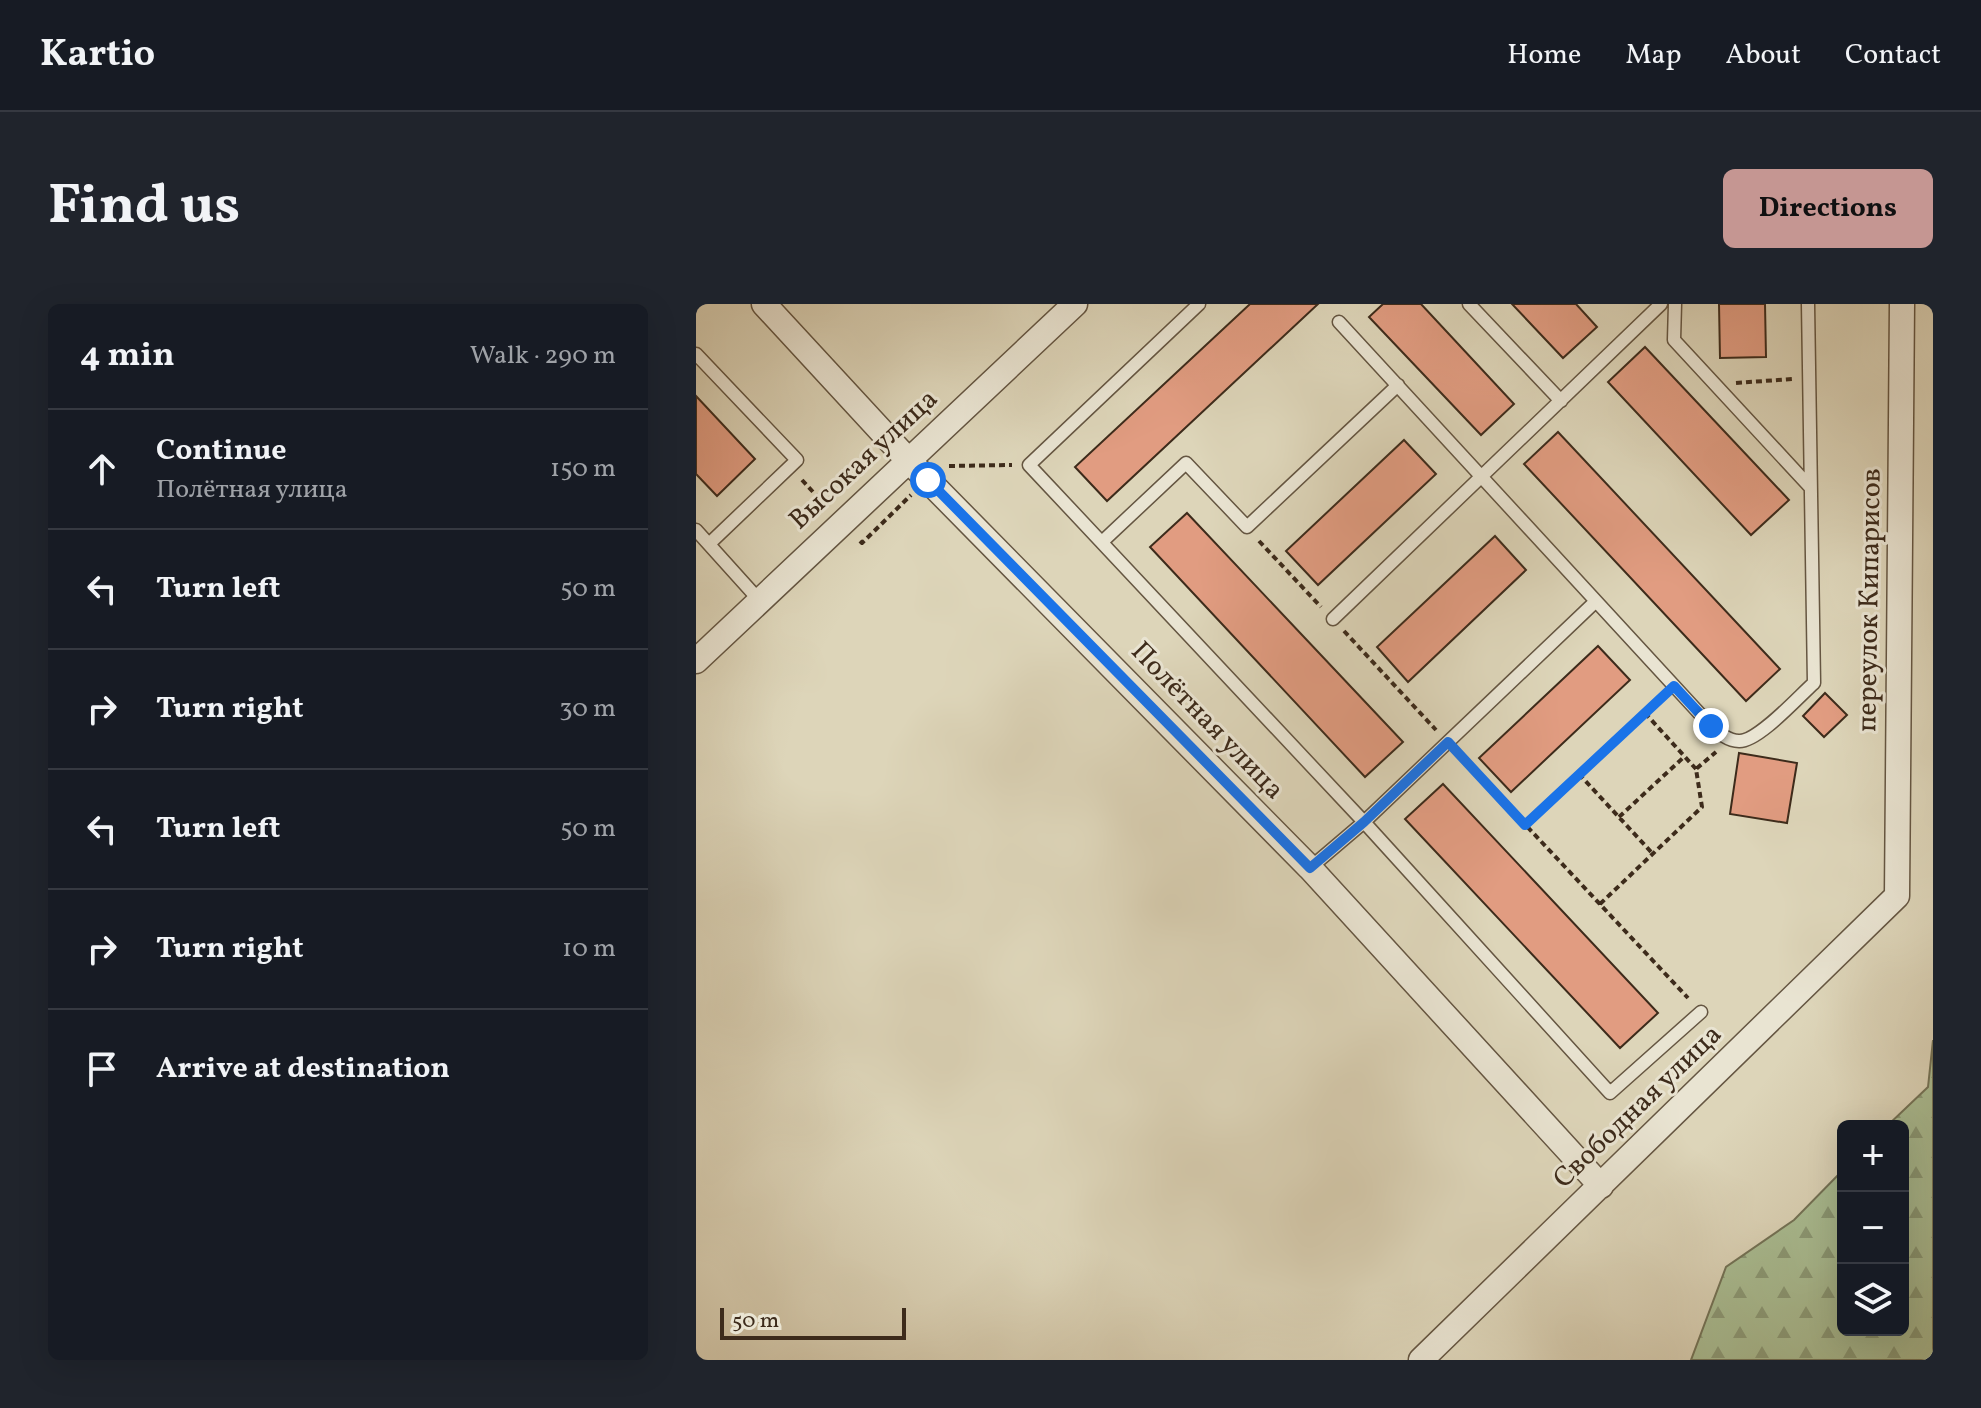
<!DOCTYPE html>
<meta charset="utf-8">
<style>
body{margin:0;font-family:Vollkorn,serif;background:#20242c;color:#f1f3f6}
.controls{position:absolute;right:24px;bottom:24px;display:grid;overflow:hidden;border-radius:12px;box-shadow:0 8px 32px #0002}
.controls button{width:72px;height:72px;display:grid;place-items:center;padding:0;border:0;border-bottom:2px solid #363941;background:#171b24;color:#f1f3f6;font:40px sans-serif}
.scale{position:absolute;left:24px;bottom:20px;width:186px;box-sizing:border-box;padding-left:8px;border:4px solid #3d2b1b;border-top:0;font-size:22px;line-height:28px;white-space:nowrap;color:#3d2b1b;-webkit-text-stroke:6px #e9e4d2;paint-order:stroke}
.stop{position:absolute;width:24px;height:24px;margin:-18px;border:6px solid #1a73e8;border-radius:50%;background:#fff}
.stop.end{background:#1a73e8;border-color:#fff;box-shadow:0 2px 8px #0008}
.list{margin:0;padding:0;list-style:none}
h2{display:flex;justify-content:space-between;align-items:center;height:104px;margin:0;padding:0 32px;font-size:34px}
h2 small{font-size:26px;font-weight:400;color:#9ea1a6}
.list li{display:grid;grid-template-columns:52px 1fr auto;gap:24px;align-items:center;box-sizing:border-box;height:120px;padding:0 32px;border-top:2px solid #363941}
.list b{display:block;font-size:30px;white-space:nowrap}
.list p{margin:0;font-size:26px;white-space:nowrap;color:#9ea1a6}
.list em{font-size:26px;font-style:normal;color:#9ea1a6}
.icon{flex:none;width:44px;height:44px;fill:none;stroke:currentColor;stroke-width:2;stroke-linecap:round;stroke-linejoin:round}
.map{position:relative;flex:none;width:1237px;height:1056px;overflow:hidden;border-radius:12px}
header{display:flex;align-items:center;gap:48px;box-sizing:border-box;height:112px;padding:0 40px;background:#171b24;border-bottom:2px solid #363941}
header strong{font-size:38px}
nav{display:flex;gap:44px;margin-inline-start:auto;font-size:28px}
.intro{display:flex;align-items:center;justify-content:space-between;box-sizing:border-box;height:192px;padding:0 48px}
h1{margin:0;font-size:56px}
.button{padding:20px 36px;border-radius:12px;background:#c59692;color:#111;font-size:28px;font-weight:700}
main{display:flex;gap:48px;padding:0 48px}
aside{flex:1;background:#171b24;border-radius:12px;box-shadow:0 8px 32px #0002}
.map>svg:first-child{display:block}
.forest{fill:url(#forest-firs);stroke:#747458;stroke-width:2}
.building{fill:#e19c81;stroke:#3d2b1b;stroke-width:2}
.lines{fill:none;stroke-linecap:round;stroke-linejoin:round}
.lane-casing{stroke:#655642;stroke-width:15}
.street-casing{stroke:#655642;stroke-width:27}
.path{stroke:#3d2b1b;stroke-width:4;stroke-dasharray:6 4;stroke-linecap:butt}
.lane{stroke:#e9e4d2;stroke-width:12}
.street{stroke:#e9e4d2;stroke-width:24}
.route{stroke:#1a73e8;stroke-width:10}
.labels{text-anchor:middle;dominant-baseline:central;stroke-width:6;stroke-linejoin:round;paint-order:stroke}
.street-label{font-size:28px;fill:#3d2b1b;stroke:#e9e4d2}
</style>
<header>
<strong>Kartio</strong>
<nav><a>Home</a><a>Map</a><a>About</a><a>Contact</a></nav>
</header>
<div class="intro"><h1>Find us</h1><a class="button">Directions</a></div>
<main>
<aside>
<h2>4 min<small>Walk · 290 m</small></h2>
<ul class="list">
<li><svg class="icon" aria-label="ahead" viewBox="0 0 24 24"><path d="M12 20V5M6 11l6-6 6 6"/></svg><div><b>Continue</b><p>Полётная улица</p></div><em>150 m</em></li>
<li><svg class="icon" aria-label="left" viewBox="0 0 24 24"><path d="M17 20v-9H6M10 6l-5 5 5 5"/></svg><div><b>Turn left</b></div><em>50 m</em></li>
<li><svg class="icon" aria-label="right" viewBox="0 0 24 24"><path d="M7 20v-9h11M14 6l5 5-5 5"/></svg><div><b>Turn right</b></div><em>30 m</em></li>
<li><svg class="icon" aria-label="left" viewBox="0 0 24 24"><path d="M17 20v-9H6M10 6l-5 5 5 5"/></svg><div><b>Turn left</b></div><em>50 m</em></li>
<li><svg class="icon" aria-label="right" viewBox="0 0 24 24"><path d="M7 20v-9h11M14 6l5 5-5 5"/></svg><div><b>Turn right</b></div><em>10 m</em></li>
<li><svg class="icon" aria-label="arrive" viewBox="0 0 24 24"><path d="M6 21V4h12l-3 4 3 4H6"/></svg><div><b>Arrive at destination</b></div></li>
</ul>
</aside>
<div class="map">
<svg width="1237" height="1056" viewBox="0 0 1237 1056">
<defs>
<pattern id="forest-firs" width="22" height="20" patternUnits="userSpaceOnUse" patternTransform="scale(2)"><rect width="22" height="20" fill="#aabe94"/><path d="M5 1l3.5 6h-7zM16 11l3.5 6h-7z" fill="#8c9b78"/></pattern>
</defs>
<rect width="100%" height="100%" fill="#ddd5b9"/>
<filter id="stains"><feTurbulence type="fractalNoise" baseFrequency=".0025" numOctaves="4"/><feColorMatrix values="0 0 0 0 .2 0 0 0 0 .09 0 0 0 0 .02 0 0 0 .5 -.17"/></filter>
<radialGradient id="worn" r=".72"><stop offset=".6" stop-color="#630" stop-opacity="0"/><stop offset="1" stop-color="#630" stop-opacity=".3"/></radialGradient>
<path class="forest" d="M1237 736V1056H995L1030 963 1098 916 1147 866V1026H1207V822H1191L1232 783Z"/>
<path class="building" d="M554 0H622L411 197 379 163Z
M687 0H725L818 100 785 131 673 13Z
M816 0H880L901 23 867 54Z
M1023 0H1069L1070 53 1024 54Z
M949 43 1093 196 1055 231 912 78Z
M0 92 59 155 21 192 0 170Z
M862 128 1084 365 1050 397 828 160Z
M708 136 740 170 622 281 590 247Z
M491 209 707 438 669 473 454 243Z
M799 232 830 266 712 378 681 343Z
M902 342 934 376 815 488 783 454Z
M1129 389 1151 411 1128 433 1107 412Z
M1043 449 1101 459 1091 519 1034 510Z
M747 480 962 709 924 744 709 515Z"/>
<g class="lines">
<defs>
<path id="lane" d="M503 0 333 161 668 518 914 789 1005 708
M773 0 865 97
M979 0 978 36 1114 183
M643 18 1015 422C1023 429 1032 437 1043 437 1062 438 1103 392 1118 379L1112 0
M0 50 101 156 13 240
M0 226 63 296
M407 237 490 159 551 223 702 81
M637 315 965 0
M614 564 668 518 899 298"/>
<path id="street" d="M68 0 212 156 614 564 905 882
M0 357 379 0
M725 1056 1201 592 1206 0"/>
</defs>
<use href="#lane" class="lane-casing"/>
<use href="#street" class="street-casing"/>
<path class="path" d="M1040 79 1096 75
M253 162 316 161
M106 176 130 202
M164 237 166 239 215 191
M563 237 625 303
M648 327 740 426
M949 409 1000 465
M763 450 992 694
M883 470 957 550
M923 513 989 452
M829 521 965 394
M904 600 1006 503 1000 465 1020 448"/>
<use href="#lane" class="lane"/>
<use href="#street" class="street"/>
</g>
<g class="lines">
<path class="route" d="M232 176 614 564 668 518 752 438 829 521 978 382 1015 422"/>
</g>
<g class="labels">
<g class="street-label">
<text transform="translate(168 156) rotate(-43)">Высокая улица</text>
<text transform="translate(1174 296) rotate(-89)">переулок Кипарисов</text>
<text transform="translate(511 417) rotate(46)">Полётная улица</text>
<text transform="translate(942 803) rotate(-44)">Свободная улица</text>
</g>
</g>
<rect width="100%" height="100%" filter="url(#stains)"/>
<rect width="100%" height="100%" fill="url(#worn)"/>
</svg>
<div class="controls">
<button>+</button>
<button>−</button>
<button><svg class="icon" aria-label="layers" viewBox="0 0 24 24"><path d="M12 4l9 5-9 5-9-5zM3 14l9 5 9-5"/></svg></button>
</div>
<div class="scale">50 m</div>
<div class="stop" style="left:232px;top:176px"></div>
<div class="stop end" style="left:1015px;top:422px"></div>
</div>
</main>
